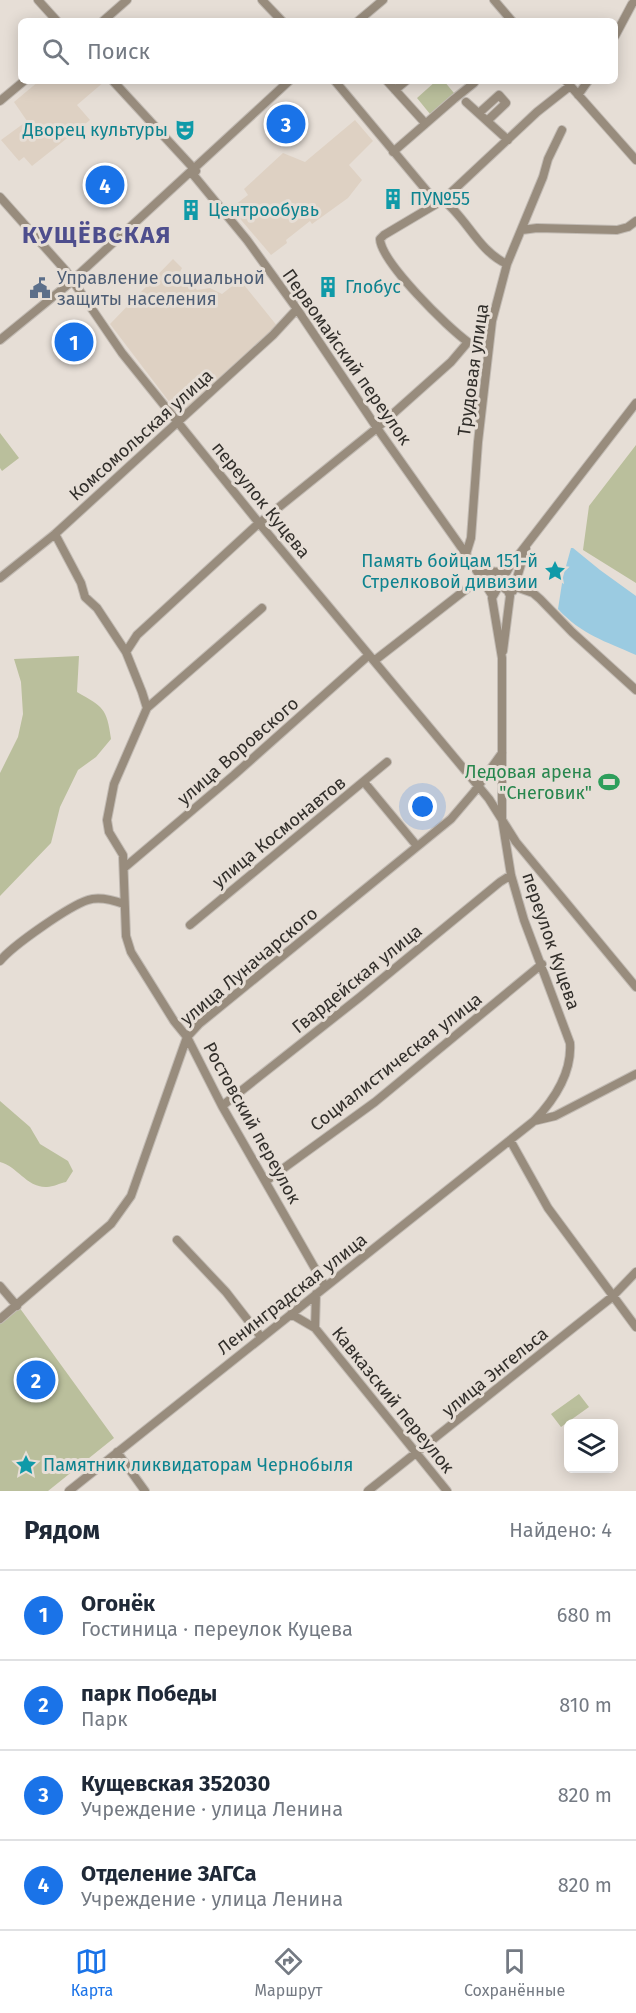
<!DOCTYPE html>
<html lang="ru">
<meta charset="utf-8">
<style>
body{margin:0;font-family:"Fira Sans",sans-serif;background:#f2f2f3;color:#1f2937}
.controls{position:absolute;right:18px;bottom:18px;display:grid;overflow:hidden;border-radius:9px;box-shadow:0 3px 15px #0003}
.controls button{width:54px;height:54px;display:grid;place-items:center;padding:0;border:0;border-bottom:2px solid #e0e1e3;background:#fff;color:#1f2937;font:30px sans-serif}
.you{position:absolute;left:423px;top:807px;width:21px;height:21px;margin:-15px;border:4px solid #fff;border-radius:50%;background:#1a73e8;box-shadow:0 0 0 9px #1a73e833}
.badge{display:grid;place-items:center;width:39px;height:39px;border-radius:50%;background:#1a73e8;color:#fff;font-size:20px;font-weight:700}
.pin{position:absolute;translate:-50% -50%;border:3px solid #fff;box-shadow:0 2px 6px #0006}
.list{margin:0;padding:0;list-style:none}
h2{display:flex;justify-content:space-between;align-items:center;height:78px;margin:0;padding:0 24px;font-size:26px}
h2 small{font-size:20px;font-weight:400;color:#747a83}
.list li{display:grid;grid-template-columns:39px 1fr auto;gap:18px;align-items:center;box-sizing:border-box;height:90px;padding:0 24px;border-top:2px solid #e0e1e3}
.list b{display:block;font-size:22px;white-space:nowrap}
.list p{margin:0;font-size:20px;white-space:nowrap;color:#747a83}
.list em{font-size:20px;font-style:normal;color:#747a83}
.icon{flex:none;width:33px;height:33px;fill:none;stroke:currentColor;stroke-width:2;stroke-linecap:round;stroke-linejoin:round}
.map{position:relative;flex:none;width:636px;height:1491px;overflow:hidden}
.search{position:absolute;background:#fff;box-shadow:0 3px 15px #0003;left:18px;right:18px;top:18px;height:66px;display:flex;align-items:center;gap:15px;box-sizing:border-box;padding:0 21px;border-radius:9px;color:#747a83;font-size:22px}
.sheet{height:438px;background:#fff}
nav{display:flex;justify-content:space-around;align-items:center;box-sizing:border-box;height:84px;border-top:2px solid #e0e1e3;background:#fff;font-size:16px;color:#747a83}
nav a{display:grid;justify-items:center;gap:3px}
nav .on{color:#1a73e8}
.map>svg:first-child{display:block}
.built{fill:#ded1c3}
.green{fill:#babf9c}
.water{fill:#9bcbe1}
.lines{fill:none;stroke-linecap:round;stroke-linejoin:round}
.minor-casing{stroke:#c2bbb4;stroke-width:10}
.minor{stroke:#988c7d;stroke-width:8}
.labels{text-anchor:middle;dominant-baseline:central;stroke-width:6;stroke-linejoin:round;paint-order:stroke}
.culture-label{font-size:18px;fill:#0d838f;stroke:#e6ded6;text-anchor:start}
.service-label{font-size:18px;fill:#4e5e75;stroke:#e6ded6;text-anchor:start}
.street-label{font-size:18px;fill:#322f2b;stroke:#e6ded6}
.leisure-label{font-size:18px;fill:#27864d;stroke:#e6ded6;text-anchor:end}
.district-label{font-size:24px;font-weight:bold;letter-spacing:1.5px;fill:#4e4e8d;stroke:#e6ded6}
</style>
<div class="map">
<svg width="636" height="1491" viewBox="0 0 636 1491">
<rect width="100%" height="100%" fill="#e6ded6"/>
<path class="built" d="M39 81H61L63 84 66 81H105L77 105 90 120 32 166 24 157 19 161 1 140 27 121 14 102Z
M355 120 373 141 349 165 362 180 348 198 312 224 310 221 286 240 287 243 271 255 231 208 248 195 244 189 283 153 305 162Z
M173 259 182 268 180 272 197 290 210 288 222 294 240 280 278 327 180 416 110 324Z"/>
<path class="green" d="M436 81H444L454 93 430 114 417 98Z
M0 433 19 458 2 471 0 468Z
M636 445V583L583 550 589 506Z
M79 656 77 692C103 707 107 708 111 739L96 757 78 770 60 807 51 843 0 896V773L18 737 23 714 21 682 14 659Z
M0 1101 30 1127 40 1144 68 1161 73 1171 66 1182C60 1183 53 1187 47 1187 27 1188 17 1166 0 1162Z
M19 1307 114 1438 48 1491H0V1322Z
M579 1394 589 1407 561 1427 551 1414Z"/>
<path class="water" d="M571 548H573L600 570 636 596V655C605 641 582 635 558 609L563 577Z"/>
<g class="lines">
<defs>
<path id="minor" d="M38 0 57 21
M262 0 282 21
M494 0 512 21
M103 21 127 0
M358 21 383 0
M615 36 632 4 636 0
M113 81 196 171
M335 81 436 202
M387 81 425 123
M566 81 636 160
M395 90 406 81
M578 95 588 81
M0 101 24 81
M466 102 508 140
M479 113 499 95 506 103 487 121
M393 152 454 99 474 83 473 81
M191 172 247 240 297 309 377 428 466 554 492 595
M0 197 66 271 122 353 259 523 489 799 516 842 636 987
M443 200C467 218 478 251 507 264
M522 230 537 228 617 230 628 227 636 221
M0 340 65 287 289 81
M263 520 377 428 451 362 468 342C448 328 381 262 380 239L384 235 443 200 537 112 570 86
M55 534 81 583 85 597 97 608 126 652 142 692 147 708 114 784 107 820 109 832 123 855 126 936 131 952 174 1021 187 1037 222 1106 325 1286
M466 554 471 538 478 442 492 321 507 264 543 177 548 159 562 130
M475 566 508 591 510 596 503 651
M483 570 497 572 509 567
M0 578 55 534 273 335 297 309
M516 587 533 593 540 599 572 632 636 690
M513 591 526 548
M126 652 137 635 259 523
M374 661 469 587 482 581
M147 708 262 608
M364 782 417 846
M124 868 234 775 369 655
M190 925 387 762
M0 961C12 946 69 906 88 900 99 896 113 900 124 904
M222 1106 360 997 500 882 511 875
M534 1121 555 1116 636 1074
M510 1140 548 1208 636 1327
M266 1181 375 1102 542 964
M177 1240 226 1292 261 1337
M0 1286 17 1306
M291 1314 315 1328 447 1491
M0 1319 111 1224 131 1196 187 1037 199 1024 451 819 474 792 502 753
M315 1328 316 1294
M117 1452 145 1491
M69 1491 534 1121C554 1100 572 1072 570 1043L524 920 511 875 502 819V658L492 598 510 566 636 403
M368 1491 612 1297 636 1272"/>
</defs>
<use href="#minor" class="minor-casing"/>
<use href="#minor" class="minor"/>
</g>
<defs>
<symbol id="theatre-bare" viewBox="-9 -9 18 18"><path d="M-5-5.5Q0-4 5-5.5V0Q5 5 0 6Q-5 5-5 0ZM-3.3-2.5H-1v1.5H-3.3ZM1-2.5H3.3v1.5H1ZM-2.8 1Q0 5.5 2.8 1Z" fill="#0f9aa8" stroke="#e6ded6" stroke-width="2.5" paint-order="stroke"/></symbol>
<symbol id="building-bare" viewBox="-9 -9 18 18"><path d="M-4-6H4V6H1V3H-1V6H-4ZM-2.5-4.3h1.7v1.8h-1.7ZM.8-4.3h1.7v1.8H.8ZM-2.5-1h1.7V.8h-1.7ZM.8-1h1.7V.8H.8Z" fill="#0f9aa8" stroke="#e6ded6" stroke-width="2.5" paint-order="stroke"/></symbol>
<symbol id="civic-bare" viewBox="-9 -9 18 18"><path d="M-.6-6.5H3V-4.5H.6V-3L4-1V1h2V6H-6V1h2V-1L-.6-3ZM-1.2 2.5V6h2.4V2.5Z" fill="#5c6f8a" stroke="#e6ded6" stroke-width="2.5" paint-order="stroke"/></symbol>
<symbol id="sight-bare" viewBox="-9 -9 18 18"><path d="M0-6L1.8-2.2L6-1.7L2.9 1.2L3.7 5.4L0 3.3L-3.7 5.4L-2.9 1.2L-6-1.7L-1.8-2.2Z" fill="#0f9aa8" stroke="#e6ded6" stroke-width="2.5" paint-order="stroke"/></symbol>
<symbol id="stadium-bare" viewBox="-9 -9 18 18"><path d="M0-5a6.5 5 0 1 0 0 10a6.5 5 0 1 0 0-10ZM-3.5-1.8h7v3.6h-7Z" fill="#2e9e5b" stroke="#e6ded6" stroke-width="2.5" paint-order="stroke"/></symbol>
</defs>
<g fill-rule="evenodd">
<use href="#theatre-bare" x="170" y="115" width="30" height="30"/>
<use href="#building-bare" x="378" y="184" width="30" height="30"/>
<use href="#building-bare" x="176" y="195" width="30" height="30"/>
<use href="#building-bare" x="313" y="272" width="30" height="30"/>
<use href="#civic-bare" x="25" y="273" width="30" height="30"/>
<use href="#sight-bare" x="540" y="556" width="30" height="30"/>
<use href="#stadium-bare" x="594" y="767" width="30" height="30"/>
<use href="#sight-bare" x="11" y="1450" width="30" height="30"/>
</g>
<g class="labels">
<g class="culture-label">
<text x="168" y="130" text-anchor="end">Дворец культуры</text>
<text x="410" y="199">ПУ№55</text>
<text x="208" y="210">Центрообувь</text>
<text x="345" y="287">Глобус</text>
<text x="538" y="561" text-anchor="end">Память бойцам 151-й<tspan x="538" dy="21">Стрелковой дивизии</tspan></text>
<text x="43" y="1465">Памятник ликвидаторам Чернобыля</text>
</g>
<g class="service-label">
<text x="57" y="278">Управление социальной<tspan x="57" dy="21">защиты населения</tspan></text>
</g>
<g class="street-label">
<text transform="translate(347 357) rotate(55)">Первомайский переулок</text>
<text transform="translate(473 370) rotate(-82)">Трудовая улица</text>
<text transform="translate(141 435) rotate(-42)">Комсомольская улица</text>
<text transform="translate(261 500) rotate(51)">переулок Куцева</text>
<text transform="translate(238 751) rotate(-41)">улица Воровского</text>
<text transform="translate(279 832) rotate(-39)">улица Космонавтов</text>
<text transform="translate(551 941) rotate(71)">переулок Куцева</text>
<text transform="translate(249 966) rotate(-40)">улица Луначарского</text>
<text transform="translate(357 979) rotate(-39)">Гвардейская улица</text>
<text transform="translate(396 1062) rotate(-38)">Социалистическая улица</text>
<text transform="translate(252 1123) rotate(61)">Ростовский переулок</text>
<text transform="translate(292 1294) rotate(-38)">Ленинградская улица</text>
<text transform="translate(495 1372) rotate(-39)">улица Энгельса</text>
<text transform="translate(393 1400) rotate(51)">Кавказский переулок</text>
</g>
<g class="leisure-label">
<text x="592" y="772">Ледовая арена<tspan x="592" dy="21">"Снеговик"</tspan></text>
</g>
<g class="district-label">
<text x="97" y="235">КУЩЁВСКАЯ</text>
</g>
</g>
</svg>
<div class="controls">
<button><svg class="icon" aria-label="layers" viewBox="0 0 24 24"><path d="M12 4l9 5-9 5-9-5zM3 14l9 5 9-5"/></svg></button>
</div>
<div class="you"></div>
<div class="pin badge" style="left:74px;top:342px">1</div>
<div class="pin badge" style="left:36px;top:1380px">2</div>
<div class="pin badge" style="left:286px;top:124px">3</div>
<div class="pin badge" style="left:105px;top:185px">4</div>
<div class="search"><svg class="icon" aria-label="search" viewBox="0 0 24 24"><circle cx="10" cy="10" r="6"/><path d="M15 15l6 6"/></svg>Поиск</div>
</div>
<section class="sheet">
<h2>Рядом<small>Найдено: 4</small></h2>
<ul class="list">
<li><span class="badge">1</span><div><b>Огонёк</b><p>Гостиница · переулок Куцева</p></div><em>680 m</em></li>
<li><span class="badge">2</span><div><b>парк Победы</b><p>Парк</p></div><em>810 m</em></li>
<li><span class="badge">3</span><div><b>Кущевская 352030</b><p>Учреждение · улица Ленина</p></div><em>820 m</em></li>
<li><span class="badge">4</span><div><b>Отделение ЗАГСа</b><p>Учреждение · улица Ленина</p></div><em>820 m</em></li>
</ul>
</section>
<nav>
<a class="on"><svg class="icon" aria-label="map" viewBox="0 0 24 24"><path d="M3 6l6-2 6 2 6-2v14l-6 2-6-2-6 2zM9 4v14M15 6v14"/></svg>Карта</a>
<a><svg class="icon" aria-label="directions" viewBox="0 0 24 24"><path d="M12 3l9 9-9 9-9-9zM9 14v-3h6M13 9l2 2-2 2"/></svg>Маршрут</a>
<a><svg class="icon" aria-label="saved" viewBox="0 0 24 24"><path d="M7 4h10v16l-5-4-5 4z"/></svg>Сохранённые</a>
</nav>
